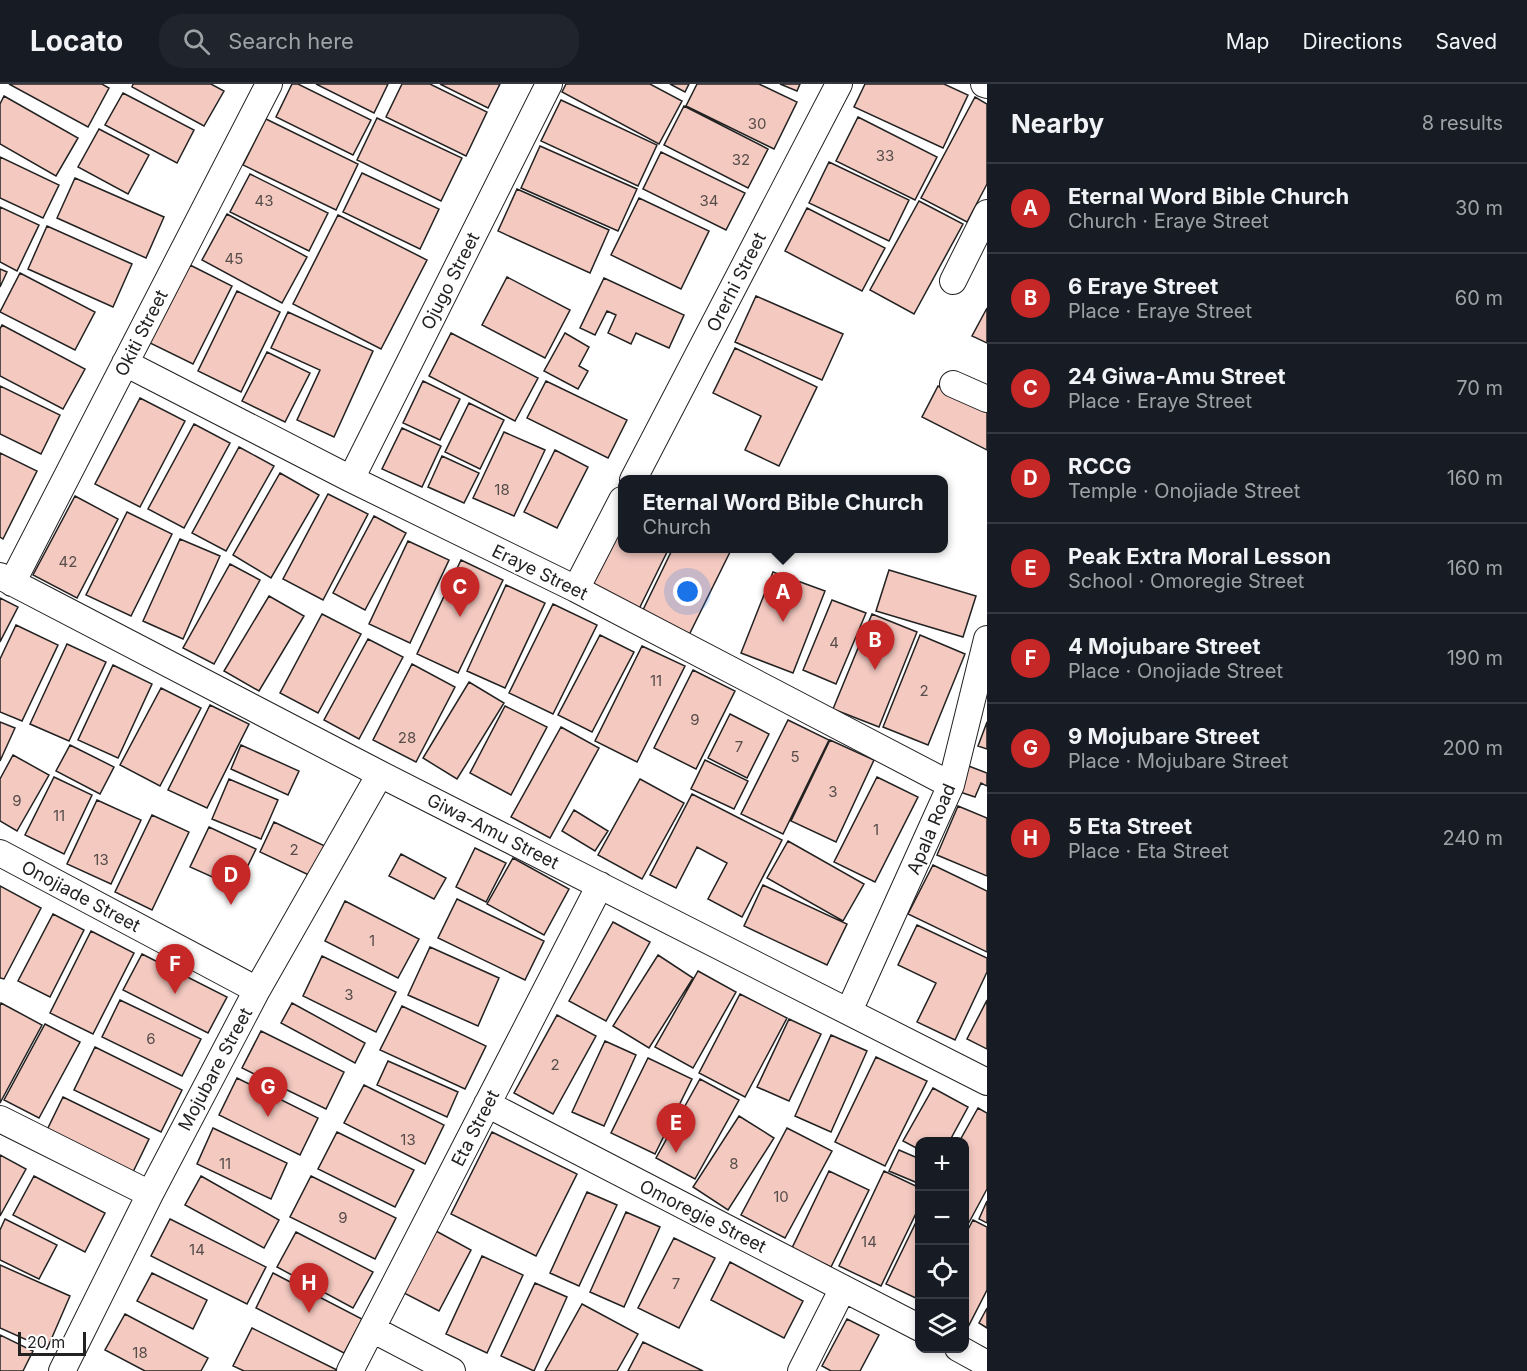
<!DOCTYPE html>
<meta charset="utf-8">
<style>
body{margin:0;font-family:Inter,sans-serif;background:#20242c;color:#f1f3f6}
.controls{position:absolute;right:18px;bottom:18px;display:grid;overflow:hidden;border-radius:12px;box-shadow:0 3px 9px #0003}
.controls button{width:54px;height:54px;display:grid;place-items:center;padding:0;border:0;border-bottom:2px solid #363941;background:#171b24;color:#f1f3f6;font:30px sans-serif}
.scale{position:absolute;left:18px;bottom:15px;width:68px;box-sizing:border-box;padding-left:6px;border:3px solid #222;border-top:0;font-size:16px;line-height:21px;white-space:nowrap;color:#222;-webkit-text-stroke:4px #fff;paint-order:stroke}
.you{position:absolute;left:688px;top:508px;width:21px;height:21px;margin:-15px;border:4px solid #fff;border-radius:50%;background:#1a73e8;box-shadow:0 0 0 9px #1a73e833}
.badge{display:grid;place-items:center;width:39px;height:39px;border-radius:50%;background:#c62828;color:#fff;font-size:20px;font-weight:700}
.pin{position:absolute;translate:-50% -50px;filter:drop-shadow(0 2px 3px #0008)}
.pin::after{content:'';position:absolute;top:32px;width:21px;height:18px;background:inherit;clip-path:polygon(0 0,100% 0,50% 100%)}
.popup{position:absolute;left:618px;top:391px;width:330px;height:78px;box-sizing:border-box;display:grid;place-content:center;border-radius:12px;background:#171b24;filter:drop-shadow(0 2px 4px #0005);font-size:20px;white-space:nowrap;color:#9ea1a6}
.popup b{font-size:22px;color:#f1f3f6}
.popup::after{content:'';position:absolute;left:50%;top:100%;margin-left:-12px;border:12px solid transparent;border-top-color:#171b24}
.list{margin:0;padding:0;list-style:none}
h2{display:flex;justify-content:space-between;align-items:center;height:78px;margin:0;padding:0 24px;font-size:26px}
h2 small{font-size:20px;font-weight:400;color:#9ea1a6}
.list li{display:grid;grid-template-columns:39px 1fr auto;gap:18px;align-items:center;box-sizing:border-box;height:90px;padding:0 24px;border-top:2px solid #363941}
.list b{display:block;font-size:22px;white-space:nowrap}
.list p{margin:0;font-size:20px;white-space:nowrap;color:#9ea1a6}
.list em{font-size:20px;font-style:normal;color:#9ea1a6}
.icon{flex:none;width:33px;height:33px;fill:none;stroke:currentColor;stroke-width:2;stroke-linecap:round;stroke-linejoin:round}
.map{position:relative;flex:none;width:987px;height:1287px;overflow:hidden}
header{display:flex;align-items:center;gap:36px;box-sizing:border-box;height:84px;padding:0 30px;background:#171b24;border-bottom:2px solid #363941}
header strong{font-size:28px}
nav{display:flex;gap:33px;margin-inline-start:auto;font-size:21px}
.search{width:420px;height:54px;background:#20242c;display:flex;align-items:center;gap:15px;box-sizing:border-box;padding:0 21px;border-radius:24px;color:#9ea1a6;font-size:22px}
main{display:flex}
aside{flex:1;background:#171b24}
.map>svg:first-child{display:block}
.building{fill:#f3c9c0;stroke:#222;stroke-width:1.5}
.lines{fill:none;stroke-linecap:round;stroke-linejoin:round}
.minor-casing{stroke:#222;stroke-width:28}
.minor{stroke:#fff;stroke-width:26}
.labels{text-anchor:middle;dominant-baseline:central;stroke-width:4.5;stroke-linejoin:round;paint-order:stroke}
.number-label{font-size:15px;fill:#564c4a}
.street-label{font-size:18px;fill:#222;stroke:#fff}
</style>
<header>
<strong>Locato</strong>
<div class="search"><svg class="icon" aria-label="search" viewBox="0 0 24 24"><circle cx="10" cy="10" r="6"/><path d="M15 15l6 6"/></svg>Search here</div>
<nav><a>Map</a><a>Directions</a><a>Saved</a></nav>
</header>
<main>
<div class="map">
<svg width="987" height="1287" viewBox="0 0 987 1287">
<rect width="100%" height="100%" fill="#fff"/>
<path class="building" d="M9 0H102L109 4 88 43Z
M133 0H211L224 7 204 42 132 3Z
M292 0H298L371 36 353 71 276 33Z
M316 0H388L374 29Z
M402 0H430L487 28 466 72 386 33Z
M440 0H500L488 24Z
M566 0H650L682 17 659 60 562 8Z
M670 0H689L685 8Z
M697 0H759L797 18 774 65 686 22Z
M780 0H800L797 7Z
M865 0H944L968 11 943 64 854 23Z
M123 9 194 46 177 79 105 41Z
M4 12 78 54 56 92 0 60V20Z
M975 13 987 20V100L967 138 921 114Z
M561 16 657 61 638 102 541 57Z
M684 22 768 65 748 104 664 61Z
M858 33 937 73 915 116 836 77Z
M377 34 462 74 441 117 357 76Z
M266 35 358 80 336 126 243 81Z
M99 45 149 71 128 110 78 83Z
M540 62 637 105 618 147 521 104Z
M661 68 745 109 726 146 643 105Z
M0 73 59 101 43 134 0 114Z
M829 78 909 116 889 157 809 119Z
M362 89 439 125 420 165 343 128Z
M250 90 328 129 309 167 230 128Z
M75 94 164 133 146 174 57 134Z
M517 105 609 146 590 189 498 147Z
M639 114 709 147 681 205 611 171Z
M919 117 963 140 914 230 870 206Z
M0 123 39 141 17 187 0 178Z
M807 124 885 164 862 207 785 167Z
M227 130 307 173 282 219 202 176Z
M338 131 427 176 381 265 293 220Z
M47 142 132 180 113 223 28 185Z
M190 181 232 202 193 280 150 259Z
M0 185 7 188 0 203Z
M20 189 95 228 75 266 0 228Z
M507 193 570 226 545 274 482 241Z
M604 194 684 231 669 264 636 249 631 260 608 249 616 231 607 227 595 251 580 244Z
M237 207 280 228 241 308 198 287Z
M756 212 843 250 822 296 735 258Z
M987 224V259L972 252Z
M288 228 373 267 334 353 297 336 320 286 271 264Z
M2 241 85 285 63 325 0 292V245Z
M451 249 538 294 515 337 429 292Z
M565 249 589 263 579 282 588 287 578 305 544 287Z
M735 264 817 303 779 382 745 366 761 332 713 309Z
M267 268 310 289 285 338 242 317Z
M423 297 460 315 440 356 403 339Z
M546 297 627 336 608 374 527 334Z
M0 302 60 331 41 370 0 350Z
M938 302 987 327V366L922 333Z
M140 314 185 337 140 423 95 400Z
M469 319 504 336 480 385 445 368Z
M194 340 230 359 184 444 148 425Z
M402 344 441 362 422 403 382 385Z
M504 348 545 366 514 432 473 414Z
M239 363 274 382 226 467 192 449Z
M555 366 588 383 557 444 524 428Z
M0 369 37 387 3 455 0 453Z
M442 372 479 389 464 419 428 403Z
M280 389 319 411 271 494 233 471Z
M328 410 368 430 323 516 283 495Z
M75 412 118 435 77 514 33 491Z
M127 428 172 450 131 532 86 511Z
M374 432 406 449 365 526 333 509Z
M622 433V464H669L638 527 588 502Z
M180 455 220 472 183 555 143 537Z
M408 457 449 476 410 559 369 540Z
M673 464H732L689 551 642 528Z
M461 476 503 496 458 589 417 570Z
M230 480 260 496 214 580 183 564Z
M889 486 976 512 963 553 876 527Z
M773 488 825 507 793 589 741 569Z
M506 501 545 519 505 604 467 587Z
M269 512 304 532 259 607 224 587Z
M0 514 18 523 0 558Z
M832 516 866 529 836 600 803 586Z
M553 520 597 541 553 630 509 609Z
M322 530 361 550 318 629 280 609Z
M872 530 917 548 879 643 833 625Z
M16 541 58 561 22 637 0 628V575Z
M600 551 634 568 592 648 558 631Z
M920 551 965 570 928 661 883 643Z
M368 555 403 573 359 655 324 636Z
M67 560 106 578 69 657 30 640Z
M642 562 685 582 637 678 595 657Z
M412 580 455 603 416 678 373 656Z
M113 581 152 600 118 674 78 656Z
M693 586 735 607 696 685 654 664Z
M469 598 504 619 457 695 423 674Z
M161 604 201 624 160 702 120 681Z
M210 621 249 640 207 724 168 706Z
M505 622 547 643 511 711 470 689Z
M730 630 769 650 747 694 708 674Z
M788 636 829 656 783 750 741 730Z
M0 638 15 644 0 677Z
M987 638V665L978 662Z
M561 643 599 664 550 754 511 733Z
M830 656 874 676 836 758 791 737Z
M70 661 114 683 100 710 56 687Z
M241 661 299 687 288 711 231 685Z
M13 671 49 691 17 747 0 737V695Z
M705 676 748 697 734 725 691 705Z
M966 681 987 689V702L981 699 975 713 957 707Z
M54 693 92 711 64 770 25 751Z
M877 693 918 713 875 798 834 778Z
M229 695 278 716 261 755 212 735Z
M640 695 684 719 642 795 598 771Z
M692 710 782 756 742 833 708 815 727 779 697 763 676 804 650 791Z
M97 716 141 736 111 800 67 780Z
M958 722 987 734V792L937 771Z
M574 726 608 747 595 767 562 747Z
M152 731 189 748 152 826 115 808Z
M274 738 327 763 313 793 260 768Z
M209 743 256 765 237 804 190 783Z
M788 757 864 800 843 837 767 794Z
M475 764 506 779 486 818 456 803Z
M401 770 446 794 434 815 389 792Z
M513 774 569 805 544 851 487 820Z
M933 781 987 807V868L908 830Z
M763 801 847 840 827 881 744 842Z
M0 802 41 824 4 895 0 894Z
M457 815 544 857 525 896 438 854Z
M345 817 419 855 398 894 325 857Z
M53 830 84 846 50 913 18 897Z
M613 838 650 858 606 937 569 917Z
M917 841 987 874V888L955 956 917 938 936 899 898 881Z
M91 847 134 869 93 950 50 929Z
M430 863 499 894 478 942 408 911Z
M142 870 227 913 208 949 123 906Z
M658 871 693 894 649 964 613 942Z
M322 872 396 908 376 948 303 912Z
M698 887 736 908 693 984 655 963Z
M740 910 787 934 745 1013 699 989Z
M120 916 201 955 182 992 102 953Z
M987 916V965L967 955Z
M1 919 42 941 0 1019V922Z
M292 919 365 959 355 979 281 939Z
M402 922 486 962 465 1005 380 966Z
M557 931 596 952 553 1030 514 1009Z
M789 935 821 950 789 1017 757 1003Z
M45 940 80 958 39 1034 4 1016Z
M261 947 344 988 326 1025 242 984Z
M831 951 867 967 831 1048 795 1032Z
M605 957 636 971 604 1042 572 1028Z
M95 963 182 1006 161 1048 74 1006Z
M876 973 927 997 885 1082 835 1058Z
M648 974 692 995 655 1070 611 1049Z
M388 977 458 1008 447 1033 377 1001Z
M237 994 318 1034 300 1071 219 1031Z
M700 995 739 1016 695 1095 656 1074Z
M364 1001 444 1041 425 1080 344 1039Z
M933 1004 968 1023 949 1058H920V1066L903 1057Z
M63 1013 149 1055 133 1088 47 1046Z
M978 1024 987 1029V1105L966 1144 964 1058H959Z
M739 1032 774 1054 728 1126 693 1103Z
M213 1044 287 1079 271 1115 197 1080Z
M787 1044 832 1067 785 1154 741 1131Z
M337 1048 414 1086 395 1123 318 1085Z
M492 1048 577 1090 536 1172 451 1130Z
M899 1066 920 1075V1100L889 1087Z
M0 1071 26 1085 0 1132Z
M829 1087 869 1106 831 1183 792 1164Z
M884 1087 920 1104V1121L881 1202 839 1182Z
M34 1092 105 1129 85 1168 13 1131Z
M201 1092 279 1136 264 1164 185 1121Z
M311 1092 396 1134 375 1175 290 1133Z
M587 1108 617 1121 579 1202 550 1189Z
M987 1117V1139L979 1135Z
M626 1128 660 1143 624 1223 590 1208Z
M919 1132H920V1216L886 1200Z
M5 1135 57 1161 39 1195 0 1176V1146Z
M170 1135 266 1183 247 1220 151 1172Z
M973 1136 987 1143V1206L967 1245 964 1244V1153Z
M436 1147 471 1166 439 1227 404 1209Z
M296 1148 373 1188 353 1224 277 1183Z
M674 1154 715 1174 679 1244 638 1224Z
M482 1172 523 1191 487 1269 446 1250Z
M730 1178 803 1217 784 1254 711 1216Z
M0 1181 70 1212 47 1265 0 1244Z
M152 1189 207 1216 193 1245 137 1217Z
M273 1189 362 1235 344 1269 256 1224Z
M535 1199 567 1213 534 1287 501 1272Z
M582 1220 638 1250 617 1287H545Z
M987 1224V1244L979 1239Z
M125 1230 208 1274 201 1287H145L105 1266Z
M847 1235 879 1251 860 1287H831L822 1282Z
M252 1244 337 1286 336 1287H244L233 1282Z
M0 1251 33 1267 23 1287H0Z
M643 1258 703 1287H628Z"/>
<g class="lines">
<defs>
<path id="minor" d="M984 0 987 1
M953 197 987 129
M125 279 351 395 576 505 951 701
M953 300 987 315
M351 395 549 0
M633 396 839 0
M0 492 380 690 987 998
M12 499 269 0
M576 505 622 416
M0 769 257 906
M849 927 951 701 987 555
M487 1020 920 1244
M0 1035 150 1110
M372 1245 452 1287
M958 1264 987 1280
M62 1287 150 1110 257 906 380 690
M350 1287 600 801
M801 1287 843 1204"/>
</defs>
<use href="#minor" class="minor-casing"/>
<use href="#minor" class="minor"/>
</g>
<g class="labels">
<g class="number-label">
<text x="757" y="39">30</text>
<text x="885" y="71">33</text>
<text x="741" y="75">32</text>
<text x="264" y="116">43</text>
<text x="709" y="116">34</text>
<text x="234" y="174">45</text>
<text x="502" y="405">18</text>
<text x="68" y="477">42</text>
<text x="834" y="558">4</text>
<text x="656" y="596">11</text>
<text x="924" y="606">2</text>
<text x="695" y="635">9</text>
<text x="407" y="653">28</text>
<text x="739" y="662">7</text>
<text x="795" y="672">5</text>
<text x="833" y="707">3</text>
<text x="17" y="716">9</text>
<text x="59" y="731">11</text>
<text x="876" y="745">1</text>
<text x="294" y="765">2</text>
<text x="101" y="775">13</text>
<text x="372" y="856">1</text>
<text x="349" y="910">3</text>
<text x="151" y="954">6</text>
<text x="555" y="980">2</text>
<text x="408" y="1055">13</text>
<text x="225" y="1079">11</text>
<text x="734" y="1079">8</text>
<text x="781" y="1112">10</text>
<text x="343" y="1133">9</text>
<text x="869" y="1157">14</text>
<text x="197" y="1165">14</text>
<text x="676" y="1199">7</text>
<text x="140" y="1268">18</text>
</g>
<g class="street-label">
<text transform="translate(450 197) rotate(-63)">Ojugo Street</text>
<text transform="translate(736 198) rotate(-63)">Orerhi Street</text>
<text transform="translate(141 249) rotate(-63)">Okiti Street</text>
<text transform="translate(540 488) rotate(26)">Eraye Street</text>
<text transform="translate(931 745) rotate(-67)">Apala Road</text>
<text transform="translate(493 747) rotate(27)">Giwa-Amu Street</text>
<text transform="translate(81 812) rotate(28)">Onojiade Street</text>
<text transform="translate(215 985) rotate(-62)">Mojubare Street</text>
<text transform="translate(475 1044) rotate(-63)">Eta Street</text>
<text transform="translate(703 1132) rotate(27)">Omoregie Street</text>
</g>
</g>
</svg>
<div class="controls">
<button>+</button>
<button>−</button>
<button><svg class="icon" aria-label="locate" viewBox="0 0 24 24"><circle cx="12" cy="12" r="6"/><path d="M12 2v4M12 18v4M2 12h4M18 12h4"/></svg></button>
<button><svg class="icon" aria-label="layers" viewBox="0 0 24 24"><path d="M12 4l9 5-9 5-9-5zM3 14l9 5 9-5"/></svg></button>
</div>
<div class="scale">20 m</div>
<div class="you"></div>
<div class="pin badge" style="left:783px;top:538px">A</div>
<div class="popup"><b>Eternal Word Bible Church</b>Church</div>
<div class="pin badge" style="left:875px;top:586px">B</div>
<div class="pin badge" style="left:460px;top:533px">C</div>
<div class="pin badge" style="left:231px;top:821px">D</div>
<div class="pin badge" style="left:676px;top:1069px">E</div>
<div class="pin badge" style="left:175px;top:910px">F</div>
<div class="pin badge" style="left:268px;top:1033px">G</div>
<div class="pin badge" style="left:309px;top:1229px">H</div>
</div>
<aside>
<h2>Nearby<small>8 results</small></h2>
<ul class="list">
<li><span class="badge">A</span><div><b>Eternal Word Bible Church</b><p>Church · Eraye Street</p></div><em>30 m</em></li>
<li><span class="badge">B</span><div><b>6 Eraye Street</b><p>Place · Eraye Street</p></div><em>60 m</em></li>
<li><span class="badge">C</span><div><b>24 Giwa-Amu Street</b><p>Place · Eraye Street</p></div><em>70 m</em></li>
<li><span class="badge">D</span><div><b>RCCG</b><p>Temple · Onojiade Street</p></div><em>160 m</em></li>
<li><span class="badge">E</span><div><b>Peak Extra Moral Lesson</b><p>School · Omoregie Street</p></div><em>160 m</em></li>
<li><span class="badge">F</span><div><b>4 Mojubare Street</b><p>Place · Onojiade Street</p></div><em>190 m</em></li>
<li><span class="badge">G</span><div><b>9 Mojubare Street</b><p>Place · Mojubare Street</p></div><em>200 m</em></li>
<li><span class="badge">H</span><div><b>5 Eta Street</b><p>Place · Eta Street</p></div><em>240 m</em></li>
</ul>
</aside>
</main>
